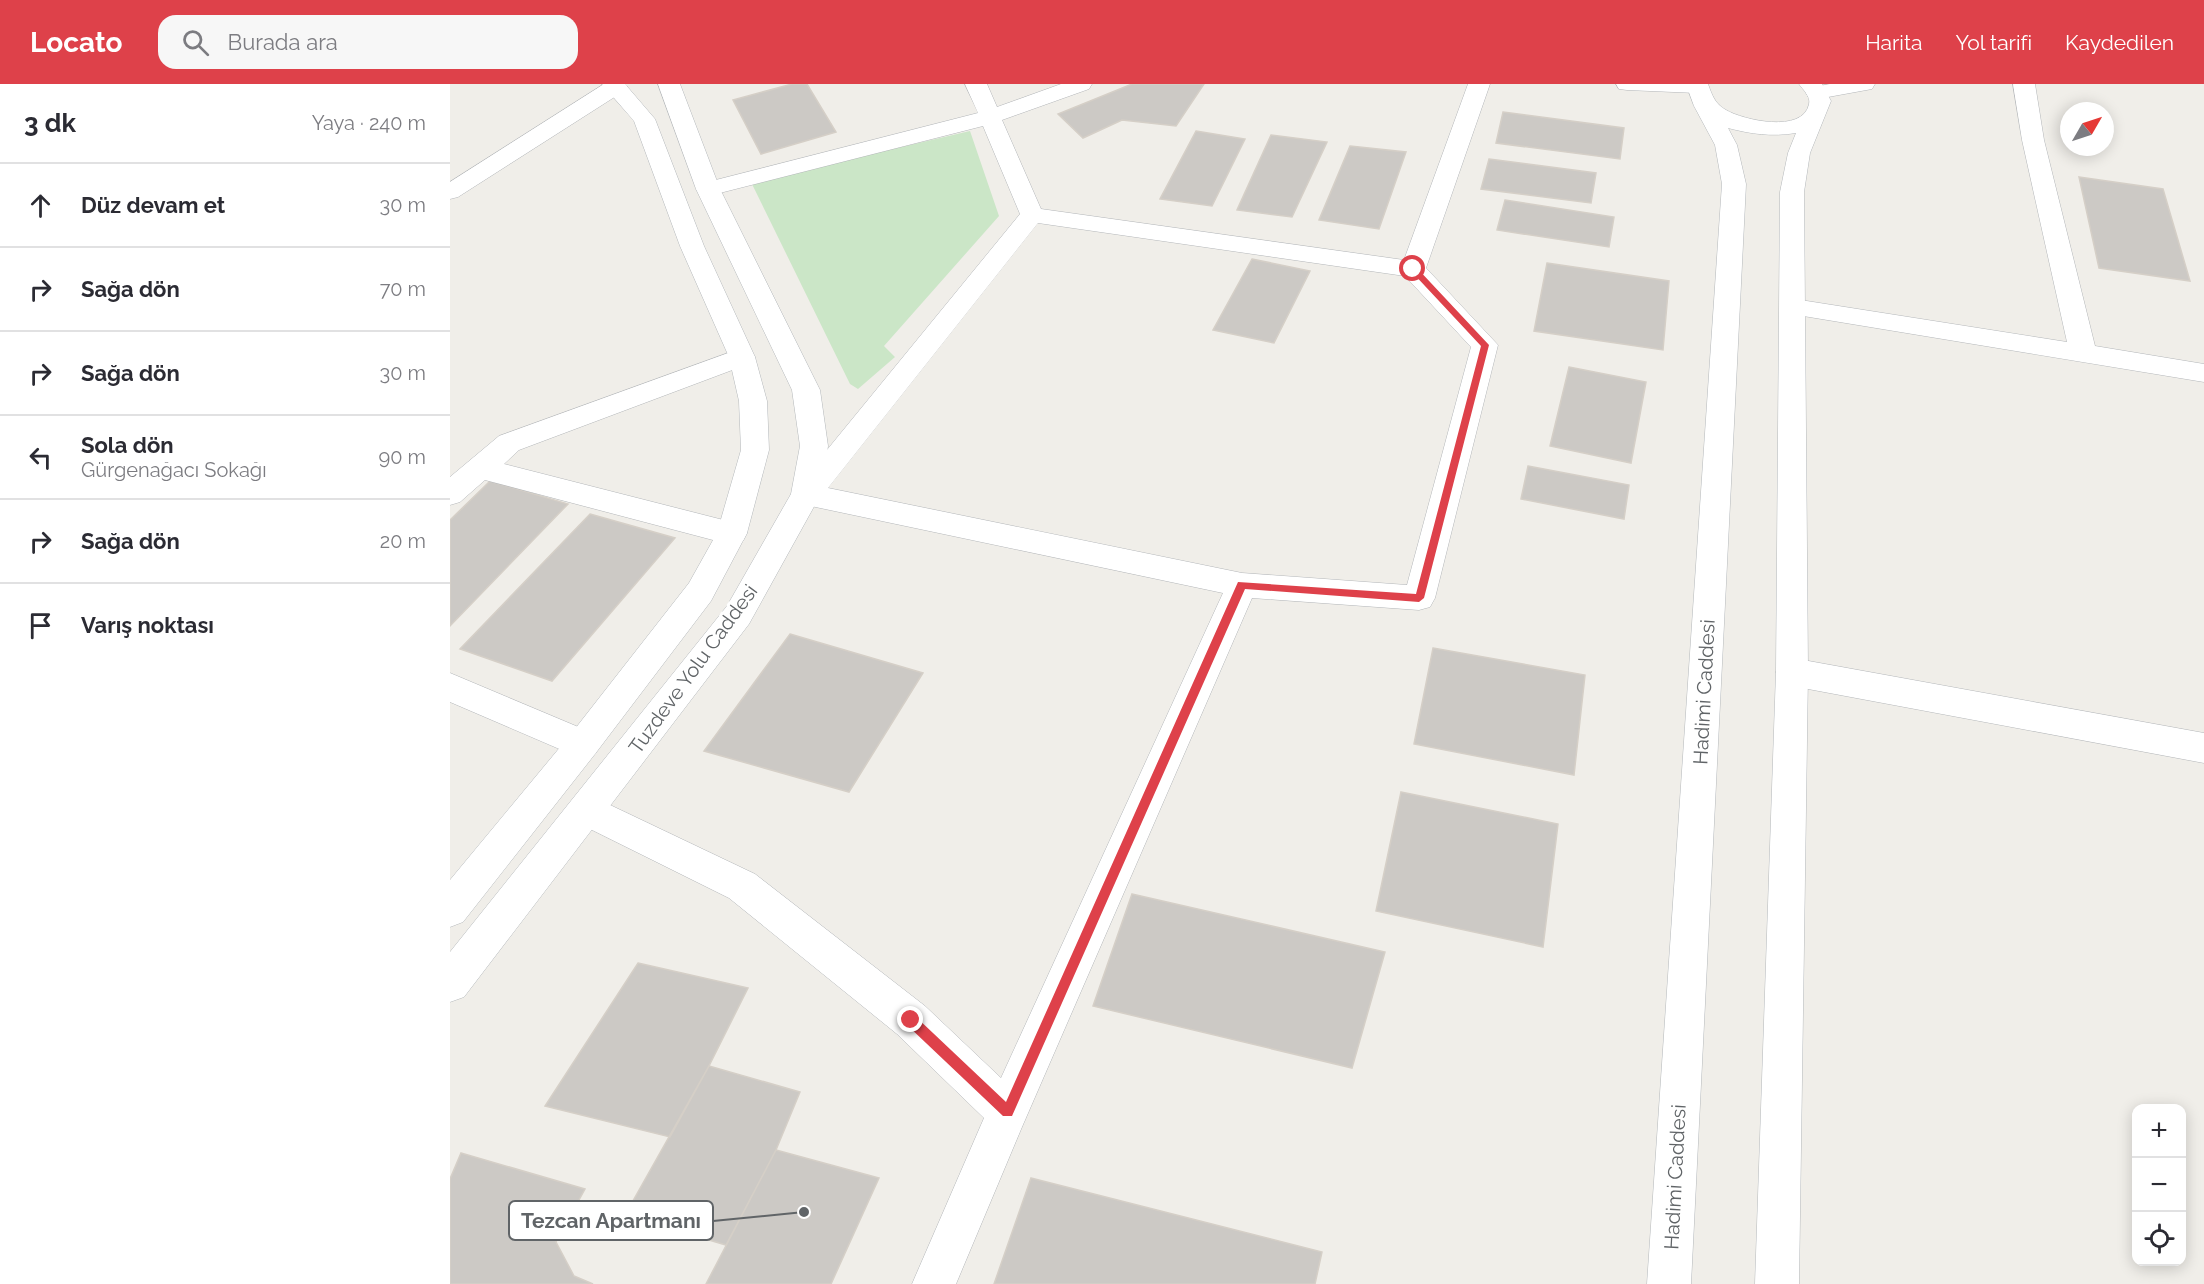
<!DOCTYPE html>
<html lang="tr">
<meta charset="utf-8">
<style>
body{margin:0;font-family:Raleway,sans-serif;background:#f7f7f7;color:#2b2b33}
.controls{position:absolute;right:18px;bottom:18px;display:grid;overflow:hidden;border-radius:12px;box-shadow:0 3px 15px #0003}
.controls button{width:54px;height:54px;display:grid;place-items:center;padding:0;border:0;border-bottom:2px solid #e1e1e2;background:#fff;color:#2b2b33;font:30px sans-serif}
.compass{position:absolute;left:1610px;top:18px;width:54px;height:54px;border-radius:50%;background:#fff;box-shadow:0 3px 15px #0003;rotate:51deg}
.stop{position:absolute;width:18px;height:18px;margin:-14px;border:4px solid #de414a;border-radius:50%;background:#fff}
.stop.end{background:#de414a;border-color:#fff;box-shadow:0 2px 6px #0008}
.list{margin:0;padding:0;list-style:none}
h2{display:flex;justify-content:space-between;align-items:center;height:78px;margin:0;padding:0 24px;font-size:26px}
h2 small{font-size:20px;font-weight:400;color:#7c7c81}
.list li{display:grid;grid-template-columns:39px 1fr auto;gap:18px;align-items:center;box-sizing:border-box;height:84px;padding:0 24px;border-top:2px solid #e1e1e2}
.list b{display:block;font-size:22px;white-space:nowrap}
.list p{margin:0;font-size:20px;white-space:nowrap;color:#7c7c81}
.list em{font-size:20px;font-style:normal;color:#7c7c81}
.icon{flex:none;width:33px;height:33px;fill:none;stroke:currentColor;stroke-width:2;stroke-linecap:round;stroke-linejoin:round}
.map{position:relative;flex:none;width:1754px;height:1200px;overflow:hidden}
header{display:flex;align-items:center;gap:36px;box-sizing:border-box;height:84px;padding:0 30px;background:#de414a;color:#fff}
header strong{font-size:28px}
nav{display:flex;gap:33px;margin-inline-start:auto;font-size:21px}
.search{width:420px;height:54px;background:#f7f7f7;display:flex;align-items:center;gap:15px;box-sizing:border-box;padding:0 21px;border-radius:18px;color:#7c7c81;font-size:22px}
main{display:flex}
aside{flex:1;background:#fff}
.map>svg:first-child{display:block}
.green{fill:#cbe6c7}
.building{fill:#ccc9c5;stroke:#d5cfc7;stroke-width:1.5}
.lines{fill:none;stroke-linecap:round;stroke-linejoin:round}
.minor-casing{stroke:#b3b6b9;stroke-width:1}
.secondary-casing{stroke:#b4b8bb;stroke-width:1}
.minor{fill:#fff;fill-rule:evenodd}
.secondary{fill:#fff;fill-rule:evenodd}
.route{fill:#de414a}
.labels{text-anchor:middle;dominant-baseline:central;stroke-width:6;stroke-linejoin:round;paint-order:stroke}
.street-label{font-size:20px;fill:#606467;stroke:#fff}
.leader{fill:none;stroke:#606467;stroke-width:2}
.callout-dot{fill:#606467;stroke:#fff;stroke-width:2}
.callout{fill:#fff;stroke:#606467;stroke-width:2}
.callout-label{font-size:21px;text-anchor:middle;font-weight:bold;fill:#606467}
</style>
<header>
<strong>Locato</strong>
<div class="search"><svg class="icon" aria-label="search" viewBox="0 0 24 24"><circle cx="10" cy="10" r="6"/><path d="M15 15l6 6"/></svg>Burada ara</div>
<nav><a>Harita</a><a>Yol tarifi</a><a>Kaydedilen</a></nav>
</header>
<main>
<aside>
<h2>3 dk<small>Yaya · 240 m</small></h2>
<ul class="list">
<li><svg class="icon" aria-label="ahead" viewBox="0 0 24 24"><path d="M12 20V5M6 11l6-6 6 6"/></svg><div><b>Düz devam et</b></div><em>30 m</em></li>
<li><svg class="icon" aria-label="right" viewBox="0 0 24 24"><path d="M7 20v-9h11M14 6l5 5-5 5"/></svg><div><b>Sağa dön</b></div><em>70 m</em></li>
<li><svg class="icon" aria-label="right" viewBox="0 0 24 24"><path d="M7 20v-9h11M14 6l5 5-5 5"/></svg><div><b>Sağa dön</b></div><em>30 m</em></li>
<li><svg class="icon" aria-label="left" viewBox="0 0 24 24"><path d="M17 20v-9H6M10 6l-5 5 5 5"/></svg><div><b>Sola dön</b><p>Gürgenağacı Sokağı</p></div><em>90 m</em></li>
<li><svg class="icon" aria-label="right" viewBox="0 0 24 24"><path d="M7 20v-9h11M14 6l5 5-5 5"/></svg><div><b>Sağa dön</b></div><em>20 m</em></li>
<li><svg class="icon" aria-label="arrive" viewBox="0 0 24 24"><path d="M6 21V4h12l-3 4 3 4H6"/></svg><div><b>Varış noktası</b></div></li>
</ul>
</aside>
<div class="map">
<svg width="1754" height="1200" viewBox="0 0 1754 1200">
<rect width="100%" height="100%" fill="#f0eee9"/>
<path class="green" d="M520 47 549 132 434 262 445 273 408 305 400 300 301 98Z"/>
<path class="building" d="M342 0H357L386 48 311 70 283 16Z
M682 0H754L726 42 672 36 633 54 608 30Z
M1053 28 1174 44 1170 75 1046 59Z
M746 47 795 55 762 122 710 115Z
M821 51 877 58 842 133 787 126Z
M900 62 956 68 929 145 869 136Z
M1039 75 1146 89 1141 119 1031 105Z
M1629 93 1713 105 1740 197 1649 184Z
M1055 116 1164 133 1159 163 1047 146Z
M802 175 860 187 824 259 763 246Z
M1097 179 1219 197 1213 266 1084 247Z
M1119 283 1196 298 1181 379 1100 362Z
M1078 382 1179 401 1174 435 1071 415Z
M40 397 118 420 0 542V436Z
M140 430 225 454 102 597 10 565Z
M340 550 473 589 399 708 254 667Z
M983 564 1135 591 1124 691 964 660Z
M951 708 1108 740 1093 863 926 827Z
M682 810 935 868 902 984 643 922Z
M188 879 298 904 259 982 220 1053 95 1022Z
M259 982 350 1008 326 1066 276 1161 175 1131Z
M326 1066 429 1094 381 1200H256Z
M11 1069 135 1105 106 1158 124 1192 143 1200H0V1095Z
M581 1094 872 1168 865 1200H544Z"/>
<g class="lines">
<defs>
<path id="minor" d="M154 0H175L177 2 174 7 8 113 0 115V98Z
M515 0H537L547 23 611 0H642L639 5 552 36 591 125 954 176 1018 0H1040L976 184 1048 261 985 514 980 523 969 526 802 514 572 1043 506 1200H462L534 1034 447 950 279 814 124 737 119 726 124 715 137 710 305 790 475 922 551 994 773 509 356 421 346 418 341 410 570 130 533 42 258 112 250 110 246 105 250 100 528 29ZM588 139 955 192 1021 263 957 501 792 489 378 404Z
M1166 0H1256L1258 3 1255 8 1247 9 1177 6 1169 5Z
M1380 0H1425L1422 5 1367 15 1359 14 1356 9 1359 4Z
M1563 0H1585L1594 56 1645 262 1754 280V298L1335 229 1331 223 1335 217 1344 215 1617 258 1572 56Z
M292 264 301 267 305 273 301 279 69 366 54 380 293 441 297 449 293 457 282 461 35 396 10 418 0 421V393L49 352Z
M1342 574 1754 649V679L1342 602 1330 598 1326 588 1330 578Z
M0 589 145 650 150 660 145 670 133 675 121 670 0 618Z"/>
<path id="secondary" d="M152 0H175L205 35 254 162 305 273 317 317 319 366 297 449 261 517 145 670 13 838 0 843V796L121 650 239 499 267 449 291 366 289 317 279 273 230 162 184 37Z
M208 0H230L270 105 370 306 378 362 371 410 299 540 14 913 0 918V868L277 522 341 410 350 362 342 306 246 105Z
M1236 0H1258C1262 11 1265 20 1276 26 1293 36 1353 50 1359 20 1361 12 1353 6 1349 0H1372L1381 17 1360 69 1354 108 1358 588 1349 1200H1305L1326 588 1330 108 1338 69 1346 49C1322 53 1301 50 1278 44L1287 61 1296 100 1241 1200H1197L1272 100 1265 61 1244 22Z"/>
</defs>
<use href="#minor" class="minor-casing"/>
<use href="#secondary" class="secondary-casing"/>
<use href="#minor" class="minor"/>
<use href="#secondary" class="secondary"/>
</g>
<path class="route" d="M961 183H966L1039 261 974 514 969 518 795 505 562 1032H553L457 941V932H465L556 1018 788 498 966 510 1031 262 961 187Z"/>
<g class="labels">
<g class="street-label">
<text transform="translate(243 585) rotate(-54)">Tuzdeve Yolu Caddesi</text>
<text transform="translate(1254 608) rotate(-87)">Hadimi Caddesi</text>
<text transform="translate(1225 1093) rotate(-87)">Hadimi Caddesi</text>
</g>
</g>
<path class="leader" d="M354 1128L263 1137"/>
<circle class="callout-dot" cx="354" cy="1128" r="6"/>
<rect class="callout" x="59" y="1117" width="204" height="39" rx="6"/>
<g class="callout-label">
<text x="161" y="1144">Tezcan Apartmanı</text>
</g>
</svg>
<div class="controls">
<button>+</button>
<button>−</button>
<button><svg class="icon" aria-label="locate" viewBox="0 0 24 24"><circle cx="12" cy="12" r="6"/><path d="M12 2v4M12 18v4M2 12h4M18 12h4"/></svg></button>
</div>
<svg class="compass" viewBox="-18 -18 36 36"><path d="M0-13l5 13h-10z" fill="#e53935"/><path d="M0 13l5-13h-10z" fill="#7c7c81"/></svg>
<div class="stop" style="left:963px;top:185px"></div>
<div class="stop end" style="left:461px;top:936px"></div>
</div>
</main>
